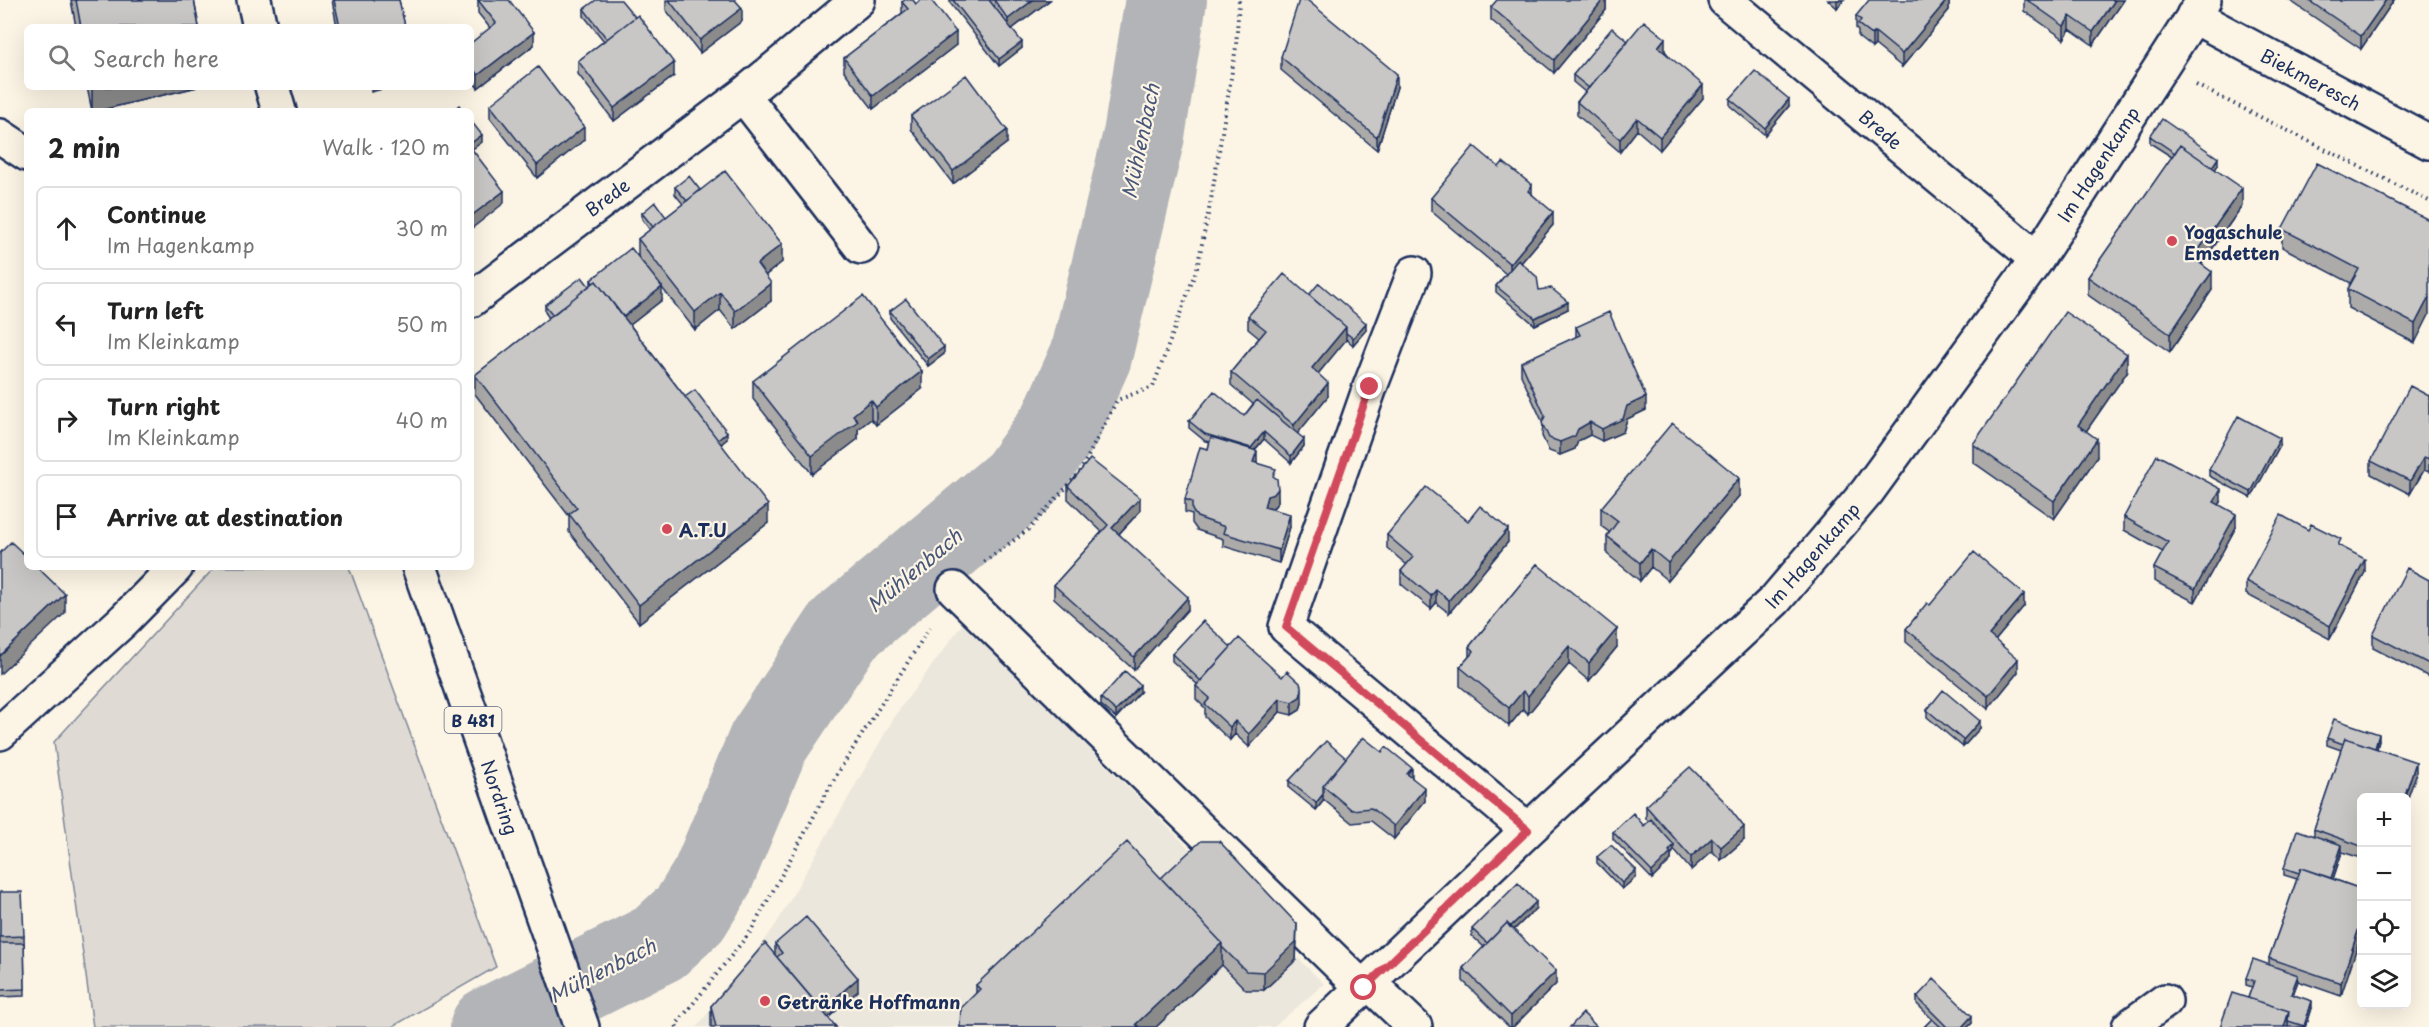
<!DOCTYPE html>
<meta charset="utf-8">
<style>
body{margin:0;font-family:"Playpen Sans",sans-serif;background:#f2f2f2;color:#222}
.controls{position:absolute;right:18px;bottom:18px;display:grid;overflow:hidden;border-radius:9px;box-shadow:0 6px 24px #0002}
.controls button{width:54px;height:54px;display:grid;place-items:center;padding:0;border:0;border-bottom:2px solid #e0e0e0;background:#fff;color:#222;font:30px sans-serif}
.stop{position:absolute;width:18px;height:18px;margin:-14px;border:4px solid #d1495b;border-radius:50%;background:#fff}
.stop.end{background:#d1495b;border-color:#fff;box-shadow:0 2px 6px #0008}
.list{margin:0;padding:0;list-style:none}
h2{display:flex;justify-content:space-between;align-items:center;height:78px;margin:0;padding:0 24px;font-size:26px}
h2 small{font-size:20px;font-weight:400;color:#767676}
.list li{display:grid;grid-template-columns:39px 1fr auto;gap:18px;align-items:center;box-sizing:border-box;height:84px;margin:0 12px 12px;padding:0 12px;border:2px solid #e0e0e0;border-radius:9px}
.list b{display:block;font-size:22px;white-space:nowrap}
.list p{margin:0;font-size:20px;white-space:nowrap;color:#767676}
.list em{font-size:20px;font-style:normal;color:#767676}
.icon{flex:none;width:33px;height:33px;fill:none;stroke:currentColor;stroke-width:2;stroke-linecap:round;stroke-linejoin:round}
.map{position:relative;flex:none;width:2429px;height:1027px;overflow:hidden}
.search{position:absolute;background:#fff;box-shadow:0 6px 24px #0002;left:24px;top:24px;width:450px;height:66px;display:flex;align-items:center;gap:15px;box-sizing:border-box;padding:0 21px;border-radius:9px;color:#767676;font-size:22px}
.panel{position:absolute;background:#fff;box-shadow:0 6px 24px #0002;left:24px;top:108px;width:450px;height:462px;border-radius:9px}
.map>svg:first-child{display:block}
.built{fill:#ece7dc}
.green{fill:#dfdbd4;stroke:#7d8599;stroke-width:1.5}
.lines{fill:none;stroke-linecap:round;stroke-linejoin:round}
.river{stroke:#b2b4b8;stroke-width:82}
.minor-casing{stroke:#1b2f5e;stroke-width:38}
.major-casing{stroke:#1b2f5e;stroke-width:38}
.path{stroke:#1b2f5e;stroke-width:4;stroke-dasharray:1.5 4.5;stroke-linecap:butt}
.minor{stroke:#fcf5e5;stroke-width:33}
.major{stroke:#fcf5e5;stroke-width:33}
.wall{fill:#acabaa;stroke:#1b2f5e;stroke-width:1.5}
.shaded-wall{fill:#8c8b8b;stroke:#1b2f5e;stroke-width:1.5}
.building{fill:#c8c7c6;stroke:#1b2f5e;stroke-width:1.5}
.route{stroke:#d1495b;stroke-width:8}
.poi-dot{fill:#d1495b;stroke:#fcf5e5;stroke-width:2}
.labels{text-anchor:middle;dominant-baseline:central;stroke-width:4.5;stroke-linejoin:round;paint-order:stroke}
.shield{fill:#fcf5e5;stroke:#5e6a86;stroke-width:1.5}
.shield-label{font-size:16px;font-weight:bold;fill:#1b2f5e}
.street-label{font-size:18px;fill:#1b2f5e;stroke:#fcf5e5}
.poi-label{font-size:18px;font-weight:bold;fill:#1b2f5e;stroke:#fcf5e5;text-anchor:start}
.water-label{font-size:20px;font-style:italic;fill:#485779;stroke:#fcf5e5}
</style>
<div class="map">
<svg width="2429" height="1027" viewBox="0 0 2429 1027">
<rect width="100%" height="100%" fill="#fcf5e5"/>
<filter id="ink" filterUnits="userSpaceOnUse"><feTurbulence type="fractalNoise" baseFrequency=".0167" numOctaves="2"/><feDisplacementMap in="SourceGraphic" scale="12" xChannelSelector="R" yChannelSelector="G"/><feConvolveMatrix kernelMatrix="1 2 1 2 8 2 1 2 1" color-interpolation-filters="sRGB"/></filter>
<g filter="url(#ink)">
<path class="built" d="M964 622 1324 984 1274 1027H697L775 926 896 714Z"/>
<path class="green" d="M215 567H349L496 967 392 1027H93L54 742Z"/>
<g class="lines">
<path class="river" d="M491 1027 659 943 690 914 712 878 768 743 844 629 1019 482 1060 425 1091 356 1144 135 1166 0"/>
<defs>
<path id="minor" d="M1725 0 2037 259
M2193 16 2429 142
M743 95 861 247
M0 136 27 154
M1414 273 1370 387 1286 627 1528 830
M471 300 743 95 858 0
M954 589 1363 988
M0 733 123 621 176 567
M1369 983 1415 1027
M1321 1027 1528 830 1775 600 1867 492 2037 259 2204 0
M2129 1027 2165 1001"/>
<path id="major" d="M254 0 260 27
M272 87 279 111
M419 567 582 1027"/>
</defs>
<use href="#minor" class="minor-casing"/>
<use href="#major" class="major-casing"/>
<path class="path" d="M2196 85 2429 201
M984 562 1028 530 1080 472 1117 400 1153 387 1197 268 1211 200 1236 47 1239 0
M677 1027 676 1025 751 931 837 774 932 624"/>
<use href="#minor" class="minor"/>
<use href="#major" class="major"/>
</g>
<path class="wall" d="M71 0H194L199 27H76Z
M332 0H399L405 27H337Z
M478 0 534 45 478 88 471 79V43L490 28 478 13Z
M666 0H735L742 21 700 53 666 10Z
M950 0H1050L1012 29 1022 48 999 66 950 3Z
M1606 0V10L1554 73 1491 20V7Z
M1828 0H1844L1837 8Z
M1949 0V10L1902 67 1875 45 1872 48 1858 37V31L1856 29V16Z
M2024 0H2124L2093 45 2070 29 2064 39 2024 11Z
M2289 0H2394L2361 49Z
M902 2 956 45 873 109 844 71V58L902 13Z
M584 9 674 76 614 121 578 74V61L604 41 584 16Z
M1628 41 1665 51 1703 98 1660 150 1637 130 1620 152 1577 115V102L1585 92 1573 82V75Z
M1281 57 1397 87 1377 150 1281 70Z
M87 87H197L97 111H92Z
M1730 99 1789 106 1765 135 1730 106Z
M490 105 584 140 537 178 490 118Z
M911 116 1007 143 953 184 911 129Z
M2150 136 2218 165 2215 169 2242 206 2202 264 2212 290 2170 352 2088 295V277L2172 157 2150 143Z
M675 187 700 190 782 262 766 275 771 301 735 329 720 310 695 330 638 257V239L650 230 642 219V213L666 217 683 204 675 194Z
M1532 194 1553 225 1521 263 1539 290 1568 309 1535 325 1496 292V286L1506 274 1431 211V198Z
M2429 220 2415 343 2348 308V289L2351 283 2282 247V229Z
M591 280 662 300 630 325 685 397 727 439 721 444 768 523 639 623 569 532V516L475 394V375L549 318 545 312V305L589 286 591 285Z
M1309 295 1366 330 1353 345 1346 339 1318 374 1328 396 1297 434 1304 446 1291 463 1264 439 1255 450 1257 463 1276 479 1278 502 1274 507 1269 508 1290 527 1279 563 1223 546V539L1197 530 1192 523V514L1185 512V499L1208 449 1210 442 1205 441 1189 428V421L1244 416 1253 404 1231 385V372L1259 338 1248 329V316Z
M890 311 944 354 928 366 890 318Z
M1576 327 1646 410 1627 419 1623 432 1602 441 1590 435 1578 441 1575 449 1560 455 1549 451 1542 436 1543 423 1521 375V362L1576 337Z
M2127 372 2086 431 2097 457 2054 519 1973 462V444Z
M753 381 922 389 876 425 871 419 858 429V439L812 474 753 399Z
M2429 396V472L2424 470 2410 494 2371 474V461Z
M2280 445 2251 498 2209 476V470Z
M1068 486 1140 511 1119 534 1188 609 1134 670 1054 598V585L1102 532 1068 499Z
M1739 496 1668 581 1651 567 1640 581 1607 554V536L1609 532 1601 526V508Z
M2221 502 2219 505 2236 527 2195 602 2154 581V568L2163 552 2124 530V517Z
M1468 521 1508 542 1449 613 1436 603 1431 609 1401 584V571L1407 565 1387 548V535Z
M2308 530 2341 547 2365 572 2330 639 2246 594V581Z
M1537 564 1617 647 1589 681 1569 664 1528 714 1523 709 1509 726 1460 686V667L1469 657V647Z
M2429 580V677L2373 648V635Z
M1930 605 2024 606 1995 641 2018 672 1988 709 1906 642V629Z
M1231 647 1302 703 1300 710 1292 715 1280 712 1249 747 1235 734 1230 740 1205 717V708L1196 699V686L1198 685 1172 661V654Z
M1140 692 1116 718 1101 705V698Z
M1927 710 1980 728 1963 747 1927 717Z
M2327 738 2379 741 2377 749 2416 775 2361 798V858L2342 852 2333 879 2361 889 2341 996 2298 981 2293 994 2312 1008 2306 1027H2288L2248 998 2252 987 2246 985V978L2269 965V958L2297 879 2284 875V868L2314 836V829L2341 750 2327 745Z
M1346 758 1412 778 1425 801 1394 839 1371 821 1352 823 1324 800 1316 810 1289 788V781Z
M1646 806 1744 840 1721 860 1712 851 1691 870 1674 850 1671 855V860L1652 879 1613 839V832L1644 826 1649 821 1646 819Z
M1597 857 1636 877 1622 889 1597 863Z
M1161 878 1297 942 1296 960 1264 990H1246L1222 965 1156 1027H960L976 993V985Z
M0 892 24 936 25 996 0 997Z
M1536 908 1514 930 1556 984 1513 1027H1509L1463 981V968L1484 947 1472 936V929Z
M775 944 858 991 828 1018 836 1027H711V1006L775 955Z
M1917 997 1972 1023 1968 1027H1924L1932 1019 1917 1004Z"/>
<path class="shaded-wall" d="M1033 0H1050L1008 32V19Z
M1603 0H1606V10L1554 73V60Z
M1837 0H1844L1837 8Z
M1947 0H1949V10L1902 67V54Z
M2115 0H2124L2093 45V32Z
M2386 0H2394L2361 49V36Z
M742 8V21L700 53V40Z
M2070 16V29L2064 39V26Z
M534 32V45L478 88V75Z
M956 32V45L873 109V96Z
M1875 32V45L1872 48V35Z
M1665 38V51L1658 60V47Z
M1022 42V48L999 66V59Z
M674 63V76L614 121V108Z
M1397 74V87L1377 150V137Z
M1703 85V98L1660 150V137Z
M92 87H197L97 111H92Z
M371 87H390L371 92Z
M1789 99V106L1765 135V128Z
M1637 118V130L1620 152V139Z
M584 127V140L537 178V165Z
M1007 130V143L953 184V171Z
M482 135V142L471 150V143Z
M2218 158V165L2207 181V175Z
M1532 185V198L1528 191Z
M2242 188V206L2193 276V258Z
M504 191V203L471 229V216Z
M1553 212V225L1510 276V264Z
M782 244V262L757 282V264Z
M2212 272V290L2170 352V334Z
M771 283V301L735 329V311Z
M662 287V300L621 332V319Z
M720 292V310L695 330V312Z
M2429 297V315L2415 343V324Z
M1568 302V309L1535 325V318Z
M1366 323V330L1353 345V338Z
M1346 327V340L1312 381V368Z
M944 347V354L928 366V359Z
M2127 354V372L2078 443V425Z
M922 371V389L876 425V407Z
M1328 383V396L1294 438V425Z
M1646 397V410L1627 419 1623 432 1602 441V429L1627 406Z
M871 400V419L858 429V439L812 474V456L853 415Z
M1590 422V435L1578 441 1575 449 1560 455V442L1578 429Z
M727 432V439L713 451V444Z
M1264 432V439L1251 454V448Z
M2280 438V445L2251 498V492Z
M1304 439V446L1291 463V456Z
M2097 439V457L2054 519V501Z
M1257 451V464L1253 462Z
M2424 457V470L2410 494V481Z
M1739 478V496L1668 581V563Z
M1278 489V502L1274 507 1267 509 1264 507 1267 496Z
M2221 489V502L2214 514V502Z
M1140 498V511L1112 541V528Z
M768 505V523L639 623V605Z
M1290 514V527L1279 563V550Z
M2236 514V527L2195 602V589Z
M1508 529V542L1449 613V600Z
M1651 549V567L1640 581V563Z
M2365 559V572L2330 639V626Z
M1436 590V603L1431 609V596Z
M65 594V613L0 674V656Z
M2024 594V606L1989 648V635Z
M1188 597V609L1134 670V657Z
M1617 629V647L1589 681V663Z
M1569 646V664L1528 714V696Z
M2018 659V672L1988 709V696Z
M1140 685V692L1116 718V711Z
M1302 690V703L1300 710 1292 715V702Z
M1523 691V709L1509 726V708Z
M1280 699V712L1249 747V734Z
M1235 721V734L1230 740V727Z
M1980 721V728L1963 747V740Z
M2379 734V741L2373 761V754Z
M2416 762V775L2406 803V798H2404Z
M1412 768V781L1407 774Z
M1425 788V801L1394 839V826Z
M1323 794V799L1324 800 1316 810V803Z
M1744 827V840L1721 860V847Z
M1712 838V851L1691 870V857Z
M1674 845V851L1671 855V860L1652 879V872Z
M2342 845V852L2329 891V884Z
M1636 870V877L1622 889V883Z
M1536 902V908L1490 953V946Z
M2361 922V935L2341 996V983Z
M1297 924 1296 960 1264 990V972Z
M1222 943V965L1156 1027H1136V1024Z
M1556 971V984L1513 1027H1511V1016Z
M2298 975V981L2291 1000V994Z
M858 978V991L818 1027V1014Z
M2312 1001V1008L2306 1027H2304Z
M2289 1011 2288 1027H2284Z
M1972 1016V1023L1968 1027H1962Z"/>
<path class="building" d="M76 0H194L199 27H81Z
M334 0H399L405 26 404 27H340Z
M478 0H509L534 32 478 75 471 66V43L496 23Z
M596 0H621L635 17 607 39 584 9Z
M669 0H735L742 8 700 40Z
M905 0H913L916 4 920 0H931L956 32 873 96 844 58 908 9 902 2Z
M953 0H989L1022 42 999 59Z
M994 0H1033L1008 19Z
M1299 0H1307L1397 74 1377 137 1281 57Z
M1497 0H1603L1554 60 1491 7Z
M1869 0H1947L1902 54 1875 32 1872 35 1858 24 1861 20 1856 16Z
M2027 0H2115L2093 32 2070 16 2064 26Z
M2308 0H2386L2361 36Z
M638 15 674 63 614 108 578 61Z
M1644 21 1665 38 1658 47 1703 85 1660 137 1637 118 1620 139 1577 102Z
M1612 28 1628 41 1589 88 1573 75Z
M538 67 584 127 537 165 490 105Z
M1755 71 1789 99 1765 128 1730 99Z
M966 75 1007 130 953 171 911 116Z
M459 105 463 111H452Z
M2162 119 2218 158 2212 167 2180 145 2175 153 2150 136Z
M471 121 482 135 471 143Z
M2180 145 2242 188 2193 258 2212 272 2170 334 2088 277Z
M1474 146 1499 167 1503 162 1532 185 1528 191 1553 212 1510 264 1431 198Z
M471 148 504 191 471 216Z
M2317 163 2429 220V297L2415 324 2348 289 2359 269 2282 229Z
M725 171 782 244 757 264 771 283 735 311 720 292 695 312 638 239Z
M689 176 700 190 687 201 675 187Z
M655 202 666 217 653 227 642 213Z
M631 248 662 287 623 317 596 281 593 283 591 280Z
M1518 260 1537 277 1539 290 1551 288 1568 302 1535 318 1496 286Z
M1284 274 1346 327 1312 368 1328 383 1294 425 1231 372 1266 330 1248 316Z
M582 277 589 286 553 315 545 305Z
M596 281 768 505 639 605 569 514 577 508 475 375Z
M1319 283 1366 323 1353 338 1346 333V327L1309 295Z
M863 296 922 371 876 407 871 400 853 415 858 421 812 456 753 381Z
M906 299 944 347 928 359 890 311Z
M1609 312 1646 397 1627 406 1623 419 1602 429 1590 422 1578 429 1575 436 1560 442 1549 438 1542 423 1545 416 1521 362 1580 335 1576 327Z
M2065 312 2127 354 2078 425 2097 439 2054 501 1973 444Z
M2410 386 2429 396V459L2424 457 2410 481 2371 461Z
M695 390 727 432 718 440 685 397Z
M1214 391 1244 416 1257 400 1304 439 1291 456 1264 432 1251 448 1205 434 1189 421Z
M2238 416 2280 438 2251 492 2209 470Z
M1672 423 1739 478 1668 563 1651 549 1640 563 1607 536 1618 521 1601 508Z
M1211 437 1257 451 1253 462 1276 469 1273 476 1277 479 1278 489 1274 494 1267 496 1264 507 1290 514 1279 550 1223 533 1225 527 1197 517 1192 510V502L1185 499 1200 447 1208 449Z
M2157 455 2221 489 2214 502 2236 514 2195 589 2154 568 2168 542 2124 517Z
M1090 459 1140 498 1112 528 1188 597 1134 657 1054 585 1108 525 1068 486Z
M1426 487 1468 521 1480 506 1508 529 1449 600 1436 590 1431 596 1401 571 1413 557 1387 535Z
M2281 515 2308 530 2311 524 2341 539 2338 545 2365 559 2330 626 2246 581Z
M11 542 27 557V567H37L65 594 0 656V553Z
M1974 552 2024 594 1989 635 2018 659 1988 696 1906 629 1927 603 1930 605Z
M1537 564 1617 629 1589 663 1569 646 1528 696 1523 691 1509 708 1460 667 1474 651 1469 647Z
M2407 568 2429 580V664L2373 635Z
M1203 621 1231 647 1201 681 1172 654Z
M1239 638 1282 677 1287 671 1300 683 1302 690 1300 697 1292 702 1280 699 1249 734 1235 721 1230 727 1205 704 1210 698 1196 686Z
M1125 671 1140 685 1116 711 1101 698Z
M1943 690 1980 721 1963 740 1927 710Z
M2334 719 2379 734 2375 748 2345 738 2343 744 2327 738Z
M1363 737 1382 752 1386 747 1412 768 1407 774 1425 788 1394 826 1371 808 1352 810 1323 786Z
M2345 738 2416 762 2404 798H2361V846L2314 829Z
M1326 741 1346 758 1323 786V794L1316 803 1289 781Z
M1690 767 1723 800 1744 827 1721 847 1712 838 1691 857 1646 806Z
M1633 813 1644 826 1651 819 1674 845 1669 851 1671 853 1652 872 1613 832Z
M2297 830 2342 845 2331 878 2301 868 2299 873 2284 868Z
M1201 841H1219L1297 924 1296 942 1264 972 1246 971 1222 947V943L1161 878Z
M1127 842 1222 943 1136 1024 1139 1027H960L961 1008 980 989 976 985Z
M1611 845 1636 870 1622 883 1597 857Z
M2301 868 2361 889V922L2341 983 2269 958Z
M1518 883 1536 902 1510 927 1507 923 1487 943 1472 929Z
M0 892H22L24 936 0 937Z
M806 917 858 978 822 1010 777 957 782 953 775 944Z
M1507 923 1556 971 1511 1016 1463 968Z
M0 943H24L25 989 0 990Z
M765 943 836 1027H716L711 1006Z
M2253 959 2298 975 2291 994 2312 1001 2304 1026 2288 1021 2289 1011 2248 998 2254 981 2246 978Z
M1934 979 1972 1016 1962 1027H1947L1917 997Z
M2232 993 2289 1011 2284 1027H2220Z
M1583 1013 1597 1027H1570Z
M1932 1019 1941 1027H1924Z"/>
</g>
<g class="lines" filter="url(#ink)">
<path class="route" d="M1364 988 1528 830 1286 627 1370 387"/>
</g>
<g class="poi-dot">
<circle cx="2172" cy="241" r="6"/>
<circle cx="667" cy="529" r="6"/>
<circle cx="765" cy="1001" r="6"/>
</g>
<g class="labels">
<rect class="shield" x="444.5" y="707" width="57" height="26" rx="4.5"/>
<g class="shield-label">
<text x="473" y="720">B 481</text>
</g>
<g class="street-label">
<text transform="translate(2311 79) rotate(28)">Biekmeresch</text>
<text transform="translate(1881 129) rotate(40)">Brede</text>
<text transform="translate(2098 164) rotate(-57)">Im Hagenkamp</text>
<text transform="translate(607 197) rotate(-37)">Brede</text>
<text transform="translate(1812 555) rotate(-49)">Im Hagenkamp</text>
<text transform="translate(500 797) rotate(71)">Nordring</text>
</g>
<g class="poi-label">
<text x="2184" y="231">Yogaschule<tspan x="2184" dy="21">Emsdetten</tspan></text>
<text x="679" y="529">A.T.U</text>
<text x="777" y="1001">Getränke Hoffmann</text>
</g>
<g class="water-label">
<text transform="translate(1140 141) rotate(-78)">Mühlenbach</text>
<text transform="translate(914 570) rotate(-40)">Mühlenbach</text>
<text transform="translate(602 970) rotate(-27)">Mühlenbach</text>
</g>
</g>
</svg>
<div class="controls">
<button>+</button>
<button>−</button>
<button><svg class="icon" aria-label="locate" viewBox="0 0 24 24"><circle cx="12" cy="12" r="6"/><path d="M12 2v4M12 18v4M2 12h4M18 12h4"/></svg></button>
<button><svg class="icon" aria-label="layers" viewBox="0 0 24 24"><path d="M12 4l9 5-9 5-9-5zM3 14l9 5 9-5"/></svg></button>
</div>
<div class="stop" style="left:1364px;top:988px"></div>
<div class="stop end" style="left:1370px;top:387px"></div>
<div class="search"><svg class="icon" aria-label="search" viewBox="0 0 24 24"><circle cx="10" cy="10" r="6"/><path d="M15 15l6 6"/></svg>Search here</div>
<section class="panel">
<h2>2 min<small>Walk · 120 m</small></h2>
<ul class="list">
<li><svg class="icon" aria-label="ahead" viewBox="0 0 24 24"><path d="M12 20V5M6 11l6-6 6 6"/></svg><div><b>Continue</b><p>Im Hagenkamp</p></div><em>30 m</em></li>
<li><svg class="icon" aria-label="left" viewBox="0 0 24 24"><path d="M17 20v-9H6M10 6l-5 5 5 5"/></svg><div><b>Turn left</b><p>Im Kleinkamp</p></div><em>50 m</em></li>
<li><svg class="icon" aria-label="right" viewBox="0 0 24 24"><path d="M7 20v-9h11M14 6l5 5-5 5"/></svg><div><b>Turn right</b><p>Im Kleinkamp</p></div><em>40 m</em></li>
<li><svg class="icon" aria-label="arrive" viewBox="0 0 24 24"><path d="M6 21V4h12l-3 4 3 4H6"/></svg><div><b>Arrive at destination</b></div></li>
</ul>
</section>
</div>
